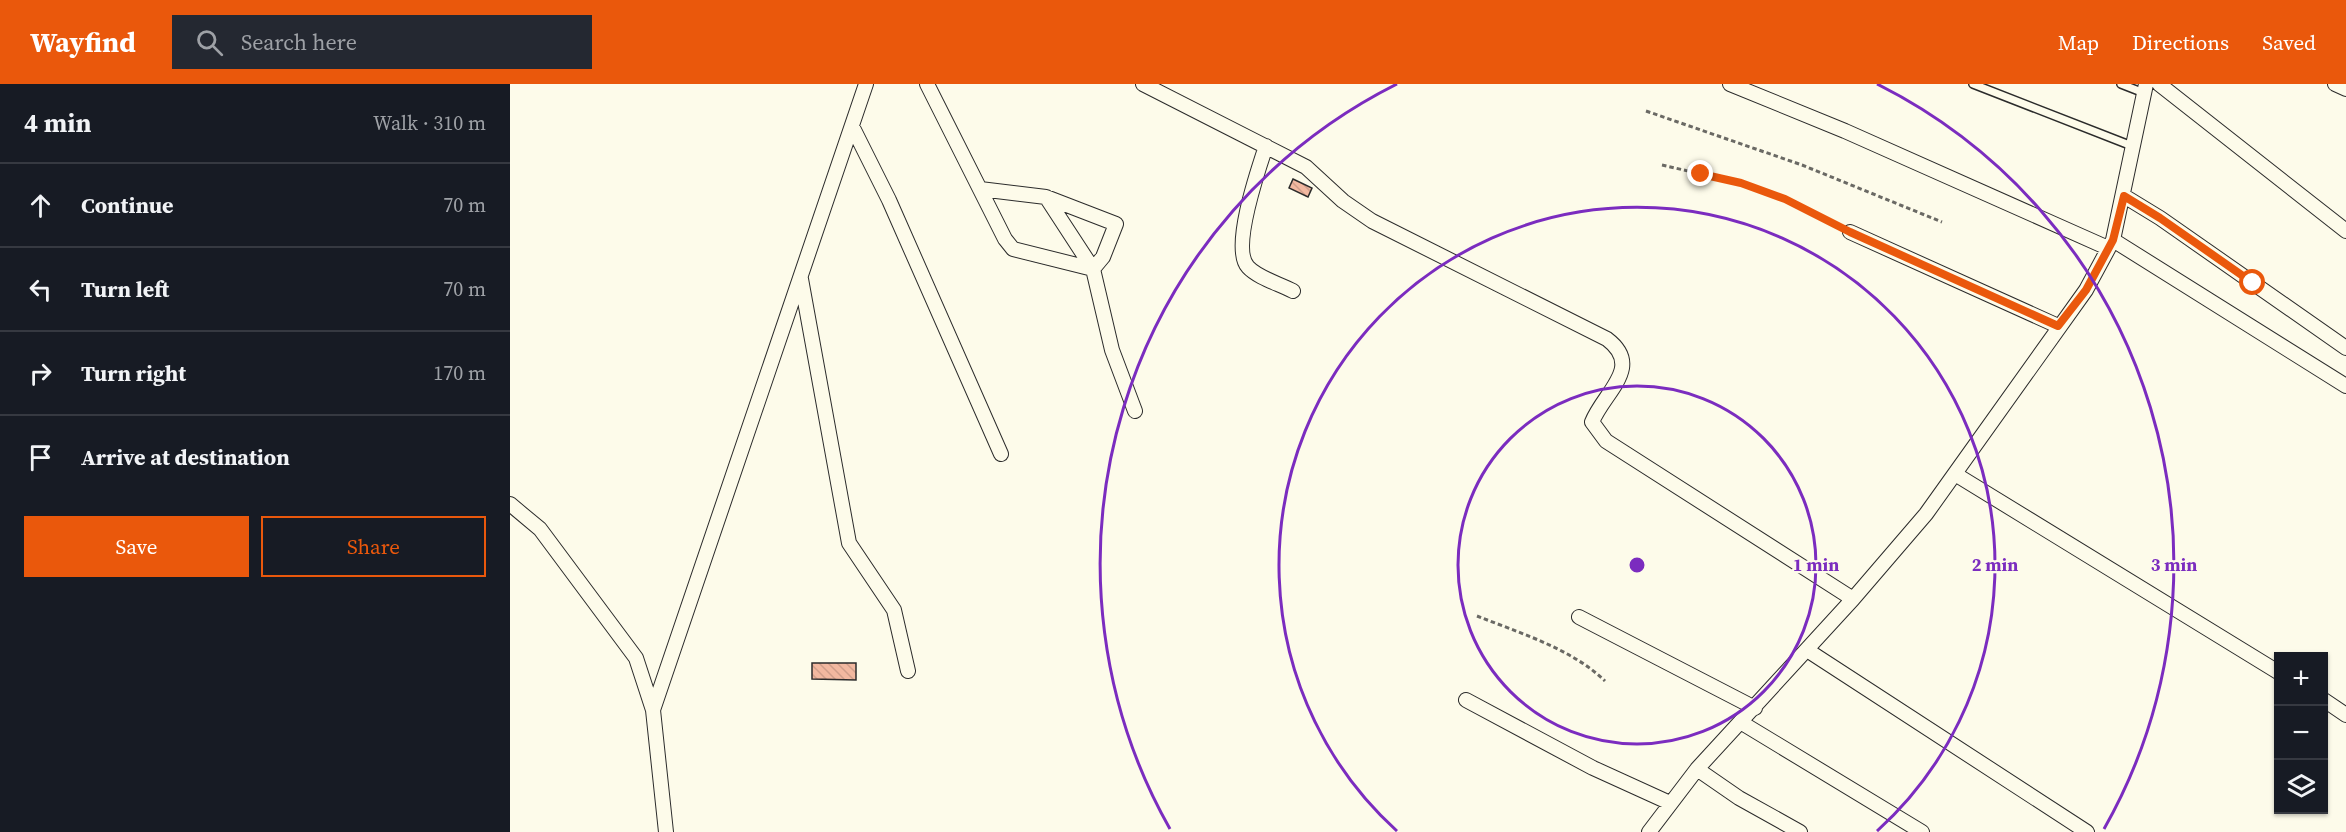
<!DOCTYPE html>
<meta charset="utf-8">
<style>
body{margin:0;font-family:"Source Serif 4",serif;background:#242831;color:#f1f3f6}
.controls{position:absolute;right:18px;bottom:18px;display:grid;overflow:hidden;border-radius:0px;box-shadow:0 2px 4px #0004}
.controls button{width:54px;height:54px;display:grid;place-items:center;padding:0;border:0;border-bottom:2px solid #363941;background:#171b24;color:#f1f3f6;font:30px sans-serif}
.stop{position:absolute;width:18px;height:18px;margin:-14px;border:4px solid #ea580c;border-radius:50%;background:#fff}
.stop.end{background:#ea580c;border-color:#fff;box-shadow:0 2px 6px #0008}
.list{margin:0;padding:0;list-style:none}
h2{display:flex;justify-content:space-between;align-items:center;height:78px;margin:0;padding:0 24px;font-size:26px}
h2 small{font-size:20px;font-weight:400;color:#9ea1a6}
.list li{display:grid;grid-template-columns:39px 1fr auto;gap:18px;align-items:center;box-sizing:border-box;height:84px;padding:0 24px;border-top:2px solid #363941}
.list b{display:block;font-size:22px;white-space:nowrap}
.list em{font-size:20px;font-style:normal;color:#9ea1a6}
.actions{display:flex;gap:12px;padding:18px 24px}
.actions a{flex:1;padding:14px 0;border:2px solid #ea580c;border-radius:0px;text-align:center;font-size:21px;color:#ea580c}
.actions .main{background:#ea580c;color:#fff}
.icon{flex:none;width:33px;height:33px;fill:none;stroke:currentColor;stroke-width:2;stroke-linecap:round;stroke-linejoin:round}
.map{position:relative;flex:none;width:1836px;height:748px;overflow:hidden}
header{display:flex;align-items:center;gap:36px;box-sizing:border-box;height:84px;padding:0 30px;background:#ea580c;color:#fff}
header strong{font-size:28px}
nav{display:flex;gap:33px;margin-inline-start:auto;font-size:21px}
.search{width:420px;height:54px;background:#242831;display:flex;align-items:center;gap:15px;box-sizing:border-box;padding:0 21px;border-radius:0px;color:#9ea1a6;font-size:22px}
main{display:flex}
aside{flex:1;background:#171b24}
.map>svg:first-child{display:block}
.building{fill:url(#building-back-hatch);stroke:#2b2b2b;stroke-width:1.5}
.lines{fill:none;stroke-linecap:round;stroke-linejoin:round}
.service-casing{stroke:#2b2b2b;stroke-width:10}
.minor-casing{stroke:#2b2b2b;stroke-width:16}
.path{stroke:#6a6964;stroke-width:3;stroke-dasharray:4.5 3;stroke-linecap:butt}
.service{stroke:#fdfbea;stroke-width:7}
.minor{stroke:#fdfbea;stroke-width:14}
.route{stroke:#ea580c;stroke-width:8}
.ring{fill:none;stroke:#7b2cbf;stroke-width:3}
.centre{fill:#7b2cbf;stroke:#fdfbea;stroke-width:3}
.ring-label{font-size:18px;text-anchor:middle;font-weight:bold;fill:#7b2cbf;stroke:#fdfbea;stroke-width:4.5;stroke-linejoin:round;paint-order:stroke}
</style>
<header>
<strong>Wayfind</strong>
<div class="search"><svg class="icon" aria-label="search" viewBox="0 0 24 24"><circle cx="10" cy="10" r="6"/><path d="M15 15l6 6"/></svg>Search here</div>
<nav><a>Map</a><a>Directions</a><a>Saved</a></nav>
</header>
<main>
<aside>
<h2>4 min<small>Walk · 310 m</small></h2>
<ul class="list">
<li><svg class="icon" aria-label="ahead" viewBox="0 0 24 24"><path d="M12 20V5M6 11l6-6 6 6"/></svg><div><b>Continue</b></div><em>70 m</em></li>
<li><svg class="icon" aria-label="left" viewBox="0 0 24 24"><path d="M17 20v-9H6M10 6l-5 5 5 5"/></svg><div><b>Turn left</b></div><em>70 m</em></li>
<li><svg class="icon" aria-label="right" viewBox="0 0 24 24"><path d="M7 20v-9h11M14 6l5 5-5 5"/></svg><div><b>Turn right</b></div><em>170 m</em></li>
<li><svg class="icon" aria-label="arrive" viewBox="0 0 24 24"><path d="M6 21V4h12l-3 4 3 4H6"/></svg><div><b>Arrive at destination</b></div></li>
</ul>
<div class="actions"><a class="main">Save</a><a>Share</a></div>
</aside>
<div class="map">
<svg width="1836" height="748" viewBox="0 0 1836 748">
<defs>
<pattern id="building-back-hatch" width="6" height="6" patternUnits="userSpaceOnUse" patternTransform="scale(1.5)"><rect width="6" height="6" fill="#f2b8a0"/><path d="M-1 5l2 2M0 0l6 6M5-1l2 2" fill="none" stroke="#d09e8a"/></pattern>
</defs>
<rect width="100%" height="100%" fill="#fdfbea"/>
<path class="building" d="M783 95 802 104 798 113 779 104Z
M302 579H346V596L302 595Z"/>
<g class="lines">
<defs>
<path id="service" d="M1463 0 1622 62
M1611 0 1634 9"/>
<path id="minor" d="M417 0 495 155 503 165 583 185 593 173 606 140 536 113
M633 0 796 83 833 117 862 137 1097 255C1134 283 1094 308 1082 338L1096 357 1343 515
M1220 0 1335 47 1598 164
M1649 0 1836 147
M1825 0 1836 5
M342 42 379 116 491 370
M756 62C748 86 721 165 738 183 748 194 770 200 783 207
M470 105 536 113 583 185 602 266 625 327
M1614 112 1650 134 1836 264
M1340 148 1548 242
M1603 156 1836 302
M291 195 339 459 384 526 398 587
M1445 390 1768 588
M0 420 30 445 126 574 143 626 156 748
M1069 533 1245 624
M1297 566 1577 748
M956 616 1083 684 1160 719
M1814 616 1836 631
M143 626 356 0
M1232 639 1412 748
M1187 685 1229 714 1290 748
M1139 748 1187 685 1343 515 1416 430 1576 206 1603 156 1636 0"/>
</defs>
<use href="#service" class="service-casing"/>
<use href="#minor" class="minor-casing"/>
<path class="path" d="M1136 27 1292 81 1432 138
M1152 81C1213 95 1273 109 1328 141
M967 532C1010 549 1062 565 1095 597"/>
<use href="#service" class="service"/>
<use href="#minor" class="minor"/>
</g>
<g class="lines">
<path class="route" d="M1191 90 1231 99 1275 115 1340 148 1548 242 1576 206 1603 156 1614 112 1650 134 1743 199"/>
</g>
<g class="ring">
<circle cx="1127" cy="481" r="179"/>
<path d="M887 747A358 358 0 1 1 1367 747"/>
<path d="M660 745A537 537 0 0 1 887 0M1367 0A537 537 0 0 1 1594 745"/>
</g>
<circle cx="1127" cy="481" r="9" class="centre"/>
<g class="ring-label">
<text x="1306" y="487">1 min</text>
<text x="1485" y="487">2 min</text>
<text x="1664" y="487">3 min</text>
</g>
</svg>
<div class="controls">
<button>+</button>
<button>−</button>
<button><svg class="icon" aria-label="layers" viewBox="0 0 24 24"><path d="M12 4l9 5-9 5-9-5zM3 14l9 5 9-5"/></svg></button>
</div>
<div class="stop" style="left:1743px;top:199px"></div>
<div class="stop end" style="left:1191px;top:90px"></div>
</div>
</main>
